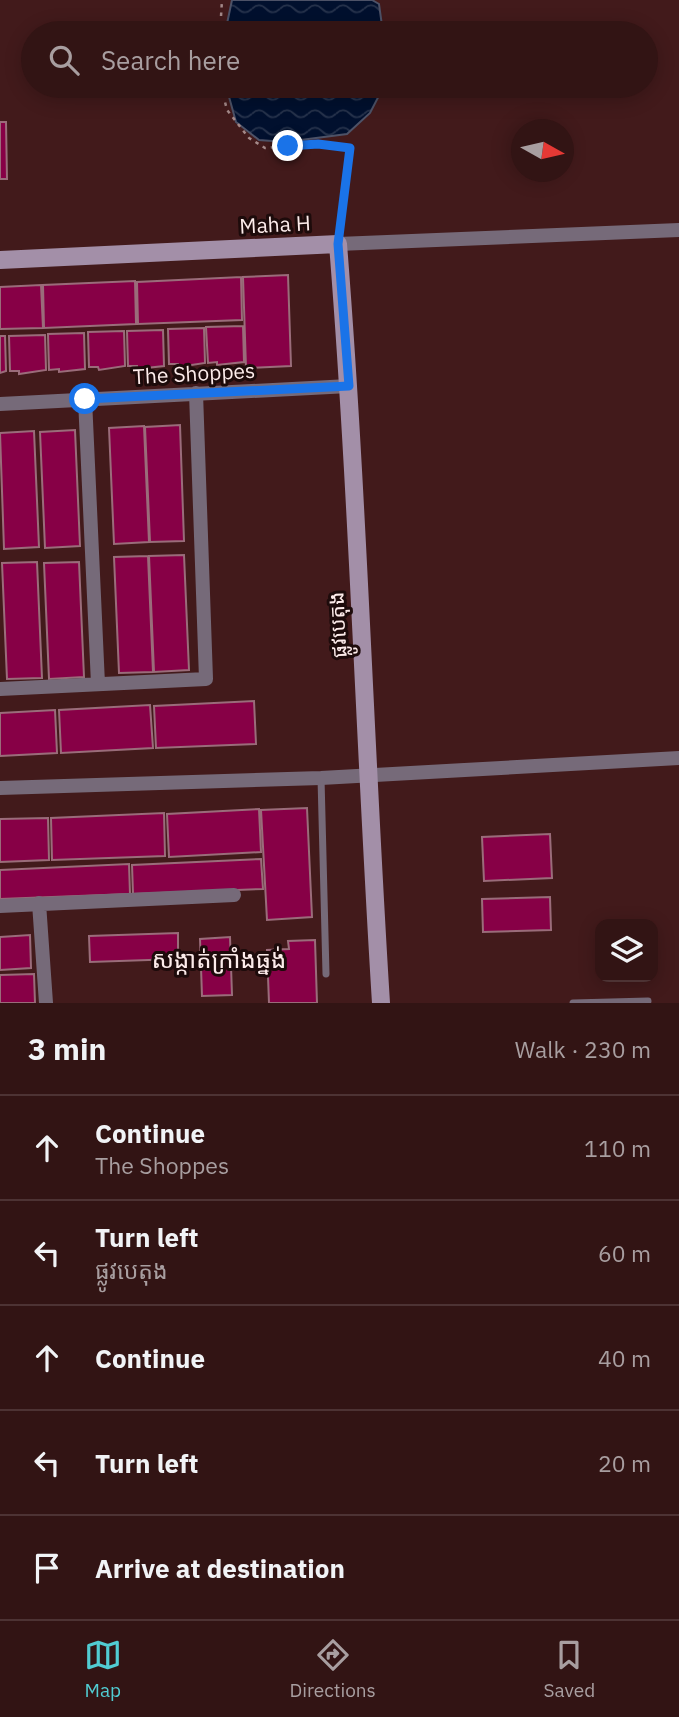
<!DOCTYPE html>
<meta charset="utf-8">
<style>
body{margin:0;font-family:"IBM Plex Sans","Noto Sans Khmer",sans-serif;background:#3d2122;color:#f1f3f6}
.controls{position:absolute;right:21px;bottom:21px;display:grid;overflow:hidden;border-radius:14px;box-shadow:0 4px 18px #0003}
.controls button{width:63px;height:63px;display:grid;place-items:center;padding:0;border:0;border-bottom:2px solid #4d3334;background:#321414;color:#f1f3f6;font:35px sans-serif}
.compass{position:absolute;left:511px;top:119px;width:63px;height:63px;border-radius:50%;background:#321414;box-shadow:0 4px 18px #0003;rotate:98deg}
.stop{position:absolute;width:21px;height:21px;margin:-16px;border:5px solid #1a73e8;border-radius:50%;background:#fff}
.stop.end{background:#1a73e8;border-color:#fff;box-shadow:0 2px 7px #0008}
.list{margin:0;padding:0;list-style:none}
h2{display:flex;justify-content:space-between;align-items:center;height:91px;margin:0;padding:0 28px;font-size:30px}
h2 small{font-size:23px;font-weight:400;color:#a89ea0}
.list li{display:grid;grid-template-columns:46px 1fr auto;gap:21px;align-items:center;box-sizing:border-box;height:105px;padding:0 28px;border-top:2px solid #4d3334}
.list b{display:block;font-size:26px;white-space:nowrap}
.list p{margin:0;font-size:23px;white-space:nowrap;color:#a89ea0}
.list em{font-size:23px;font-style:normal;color:#a89ea0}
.icon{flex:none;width:38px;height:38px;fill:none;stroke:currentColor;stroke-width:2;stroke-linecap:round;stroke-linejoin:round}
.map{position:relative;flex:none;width:679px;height:1003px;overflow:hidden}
.search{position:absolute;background:#321414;box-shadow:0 4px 18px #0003;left:21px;right:21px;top:21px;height:77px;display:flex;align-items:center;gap:18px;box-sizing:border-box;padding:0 24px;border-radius:38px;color:#a89ea0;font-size:26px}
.sheet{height:616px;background:#321414}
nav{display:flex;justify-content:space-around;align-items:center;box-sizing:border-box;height:98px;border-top:2px solid #4d3334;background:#321414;font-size:19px;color:#a89ea0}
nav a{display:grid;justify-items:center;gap:4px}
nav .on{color:#51ccd2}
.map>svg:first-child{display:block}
.water{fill:url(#water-waves);stroke:#4d5267;stroke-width:2}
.building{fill:#870046;stroke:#9a6c7a;stroke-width:2}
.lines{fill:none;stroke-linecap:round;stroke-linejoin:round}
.path{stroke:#a48989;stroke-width:2.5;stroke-dasharray:3.5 5;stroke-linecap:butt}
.lane{stroke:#766a79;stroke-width:7}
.street{stroke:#766a79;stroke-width:14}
.secondary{stroke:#a38fa8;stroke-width:18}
.route{stroke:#1a73e8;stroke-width:9}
.labels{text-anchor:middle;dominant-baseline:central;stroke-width:6;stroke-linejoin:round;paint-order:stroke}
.street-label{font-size:21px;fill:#fdeceb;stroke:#1d0b0b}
.quarter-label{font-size:24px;fill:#fdeceb;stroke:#1d0b0b}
</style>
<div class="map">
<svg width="679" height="1003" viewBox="0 0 679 1003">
<defs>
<pattern id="water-waves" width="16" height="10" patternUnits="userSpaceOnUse" patternTransform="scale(1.75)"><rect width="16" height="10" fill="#01102e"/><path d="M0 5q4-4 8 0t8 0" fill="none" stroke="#27334c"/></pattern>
</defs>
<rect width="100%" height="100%" fill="#421a1b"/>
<path class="water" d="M232 0H372L379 4 383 33H225Z
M226 86H384L370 113 347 134 285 142 259 140 236 122Z"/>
<path class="building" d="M0 122H6L7 179H0Z
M288 275 291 366 246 368 243 277Z
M241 277 242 320 138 324 137 282Z
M135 281 136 324 44 328 43 285Z
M41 285 43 328 0 329V287Z
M243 326 244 362 217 365V362L208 363 206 327Z
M204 328 205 363 178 367V364H169L168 329Z
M163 330 164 366 137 369V366H128L127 331Z
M124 331 125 366 99 370 98 367H89L88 332Z
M84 333 85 369 59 372V369L49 370 48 334Z
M45 335 46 370 19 374V371H10L9 336Z
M0 336H5L6 371 0 373Z
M180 425 184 541 150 542 145 427Z
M144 426 149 542 114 544 109 428Z
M75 430 80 546 45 548 40 432Z
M34 431 39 547 4 549 0 433Z
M184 555 189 670 154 672 149 556Z
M148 556 153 672 119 673 114 557Z
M37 562 42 678 7 679 2 563Z
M79 562 84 677 49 679 44 563Z
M254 701 256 744 156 748 154 706Z
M150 705 153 748 61 753 59 710Z
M55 710 57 753 0 756V713Z
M307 808 312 917 267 920 261 810Z
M259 809 261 852 169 857 167 814Z
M164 813 165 856 52 860 51 818Z
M48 818 49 860 0 862V819Z
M550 834 552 878 484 881 482 837Z
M261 859 263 889 133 894 132 865Z
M129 864 130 894 0 899V870Z
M550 897 551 930 483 932 482 899Z
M178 933V959L90 962 89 936Z
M30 935 31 968 0 970V937Z
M230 937 232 995 202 996 200 939Z
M315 940 317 1003H269L267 950 289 949 288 941Z
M34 974 35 1003H0V975Z"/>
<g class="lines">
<path class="path" d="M220 33 222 0
M221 86 227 110 249 138 265 148 318 144 350 148 340 228"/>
<path class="lane" d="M321 778 326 974
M573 1003 648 1001"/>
<path class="street" d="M338 244 679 230
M85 399 98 684
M0 404 349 386
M0 689 206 679 196 393
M0 788 321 778 679 758
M39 903 46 1003
M0 906 234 895"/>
<path class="secondary" d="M0 260 338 244C358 497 365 750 381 1003"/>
</g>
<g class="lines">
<path class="route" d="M85 399 349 386 338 244 350 148 318 144 288 146"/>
</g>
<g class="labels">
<g class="street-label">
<text transform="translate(275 224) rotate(-3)">Maha H</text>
<text transform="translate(194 373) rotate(-3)">The Shoppes</text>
<text transform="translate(337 625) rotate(-93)">ផ្លូវបេតុង</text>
</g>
<g class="quarter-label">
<text x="219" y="959">សង្កាត់ក្រាំងធ្នង់</text>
</g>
</g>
</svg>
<div class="controls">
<button><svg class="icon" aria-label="layers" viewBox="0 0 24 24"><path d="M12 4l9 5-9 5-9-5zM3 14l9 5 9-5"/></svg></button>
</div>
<svg class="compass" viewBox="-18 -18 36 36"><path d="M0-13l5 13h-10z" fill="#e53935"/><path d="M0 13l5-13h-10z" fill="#a89ea0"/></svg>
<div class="stop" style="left:85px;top:399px"></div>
<div class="stop end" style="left:288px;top:146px"></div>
<div class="search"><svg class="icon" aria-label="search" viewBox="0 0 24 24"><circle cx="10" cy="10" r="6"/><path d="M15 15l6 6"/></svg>Search here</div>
</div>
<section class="sheet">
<h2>3 min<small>Walk · 230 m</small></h2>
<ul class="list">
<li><svg class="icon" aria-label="ahead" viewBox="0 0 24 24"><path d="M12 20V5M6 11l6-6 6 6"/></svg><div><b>Continue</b><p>The Shoppes</p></div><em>110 m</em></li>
<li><svg class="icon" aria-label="left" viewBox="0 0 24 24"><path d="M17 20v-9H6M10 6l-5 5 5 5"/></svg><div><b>Turn left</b><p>ផ្លូវបេតុង</p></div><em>60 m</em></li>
<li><svg class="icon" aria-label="ahead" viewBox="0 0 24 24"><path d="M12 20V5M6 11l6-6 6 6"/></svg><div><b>Continue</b></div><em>40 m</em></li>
<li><svg class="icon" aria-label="left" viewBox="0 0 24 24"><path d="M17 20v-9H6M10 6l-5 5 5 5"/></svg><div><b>Turn left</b></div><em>20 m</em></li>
<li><svg class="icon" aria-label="arrive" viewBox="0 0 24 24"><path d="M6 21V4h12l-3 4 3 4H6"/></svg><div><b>Arrive at destination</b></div></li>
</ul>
</section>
<nav>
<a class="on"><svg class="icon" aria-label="map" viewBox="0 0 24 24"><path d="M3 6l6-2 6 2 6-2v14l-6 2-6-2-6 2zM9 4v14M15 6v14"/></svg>Map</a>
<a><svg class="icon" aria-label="directions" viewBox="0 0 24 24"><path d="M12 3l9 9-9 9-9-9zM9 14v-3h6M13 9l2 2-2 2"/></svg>Directions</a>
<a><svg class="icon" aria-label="saved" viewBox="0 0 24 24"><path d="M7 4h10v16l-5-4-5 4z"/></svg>Saved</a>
</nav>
